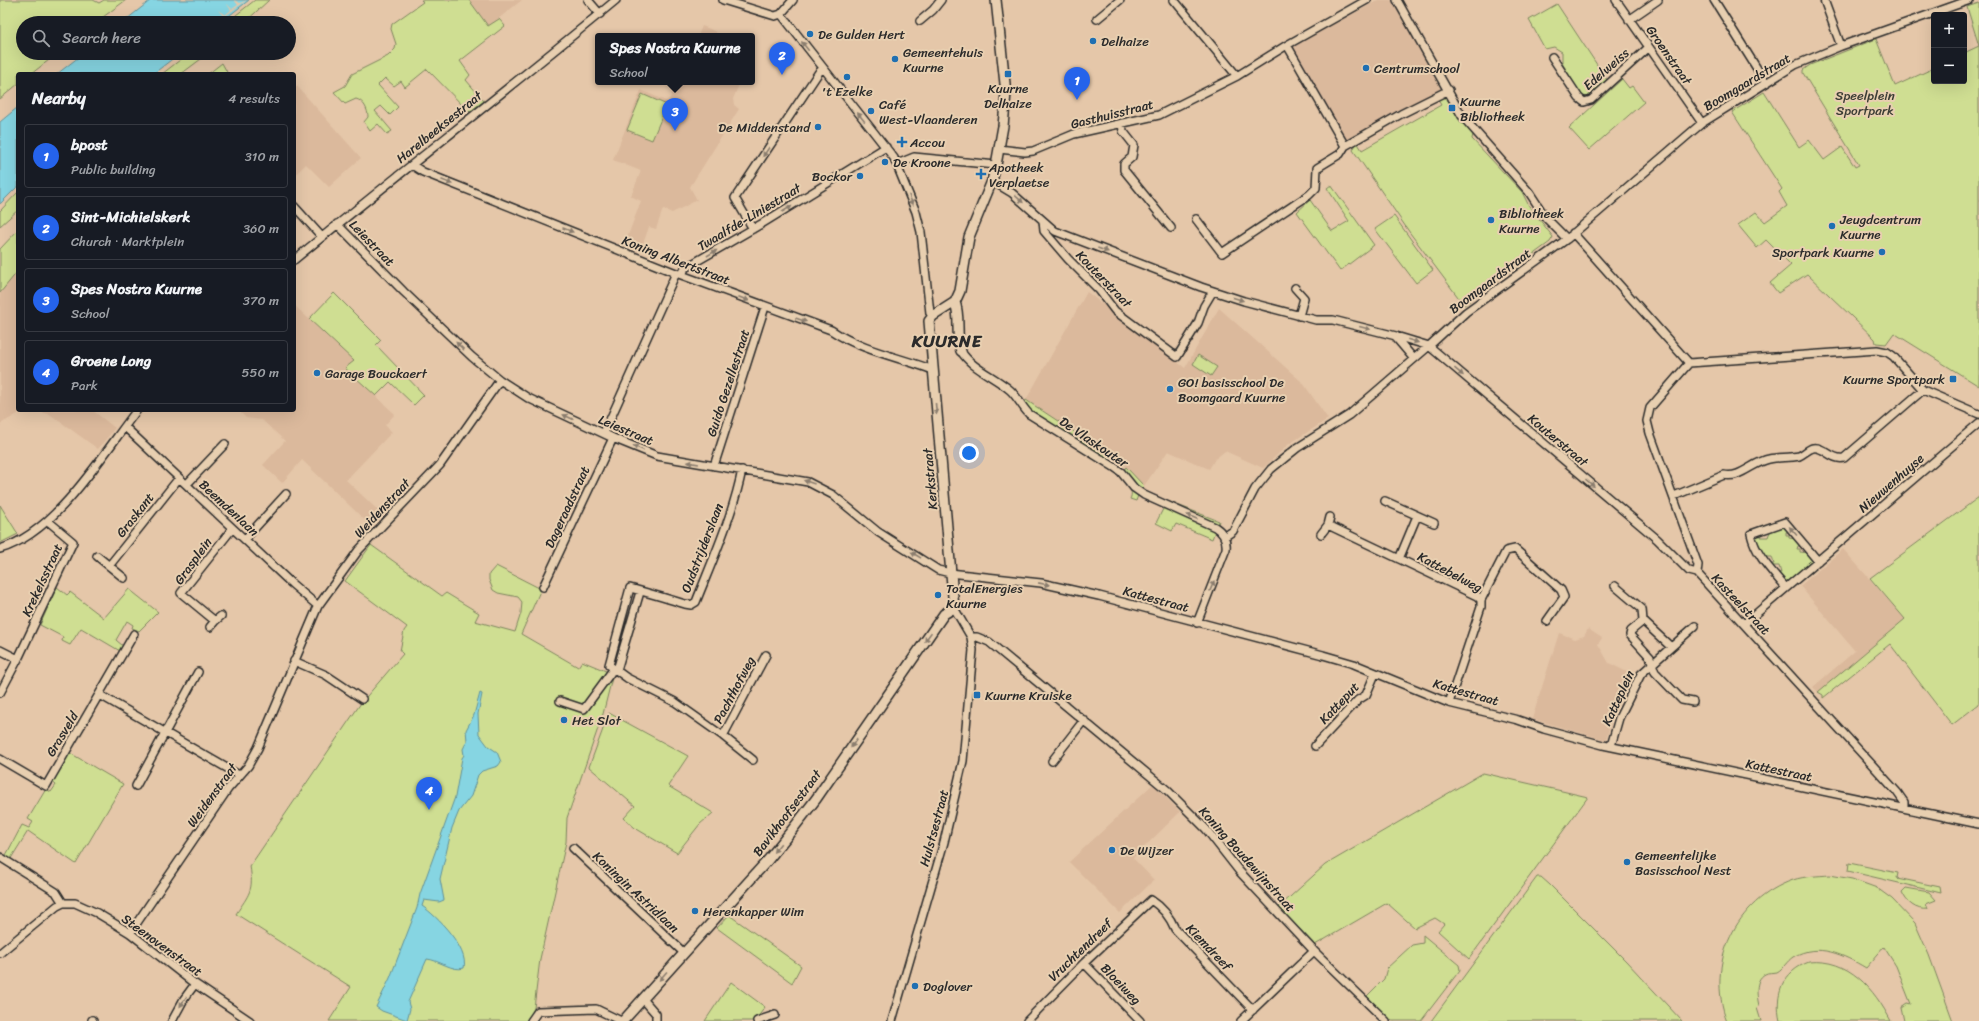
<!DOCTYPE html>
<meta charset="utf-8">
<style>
body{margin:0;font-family:Sriracha,sans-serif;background:#20242c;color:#f1f3f6}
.controls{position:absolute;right:12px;top:12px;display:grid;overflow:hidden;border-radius:4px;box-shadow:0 4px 16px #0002}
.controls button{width:36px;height:36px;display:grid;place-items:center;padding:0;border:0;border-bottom:1px solid #363941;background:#171b24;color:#f1f3f6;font:20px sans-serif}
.you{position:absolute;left:969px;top:453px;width:14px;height:14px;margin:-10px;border:3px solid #fff;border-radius:50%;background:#1a73e8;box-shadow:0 0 0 6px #1a73e833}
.badge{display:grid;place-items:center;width:26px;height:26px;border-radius:50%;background:#2563eb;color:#fff;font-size:13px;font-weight:700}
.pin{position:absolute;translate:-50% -33px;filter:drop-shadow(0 1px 2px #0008)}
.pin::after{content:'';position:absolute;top:21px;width:14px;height:12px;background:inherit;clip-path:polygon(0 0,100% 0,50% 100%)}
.popup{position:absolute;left:595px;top:33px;width:160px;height:52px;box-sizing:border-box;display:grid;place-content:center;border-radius:4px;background:#171b24;filter:drop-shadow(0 1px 3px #0005);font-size:13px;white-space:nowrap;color:#9ea1a6}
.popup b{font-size:15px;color:#f1f3f6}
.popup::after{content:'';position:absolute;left:50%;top:100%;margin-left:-8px;border:8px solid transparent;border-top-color:#171b24}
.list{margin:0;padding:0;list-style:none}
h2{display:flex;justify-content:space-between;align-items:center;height:52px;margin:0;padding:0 16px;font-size:17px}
h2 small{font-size:13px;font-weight:400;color:#9ea1a6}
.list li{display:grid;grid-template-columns:26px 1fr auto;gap:12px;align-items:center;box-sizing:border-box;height:64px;margin:0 8px 8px;padding:0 8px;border:1px solid #363941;border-radius:4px}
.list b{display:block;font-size:15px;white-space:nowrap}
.list p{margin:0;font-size:13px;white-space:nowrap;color:#9ea1a6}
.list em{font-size:13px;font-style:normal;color:#9ea1a6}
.icon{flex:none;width:22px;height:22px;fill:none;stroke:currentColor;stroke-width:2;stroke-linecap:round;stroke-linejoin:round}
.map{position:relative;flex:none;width:1979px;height:1021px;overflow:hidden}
.search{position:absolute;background:#171b24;box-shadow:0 4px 16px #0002;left:16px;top:16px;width:280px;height:44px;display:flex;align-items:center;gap:10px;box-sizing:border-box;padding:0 14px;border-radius:22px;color:#9ea1a6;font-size:15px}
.panel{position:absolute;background:#171b24;box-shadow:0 4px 16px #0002;left:16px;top:72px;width:280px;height:340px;border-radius:4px}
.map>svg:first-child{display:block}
.built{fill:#dbb99c}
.green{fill:#cfde92;stroke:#7d845e}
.water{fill:#86d5e2;stroke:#629199}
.pier{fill:#e5c7a9}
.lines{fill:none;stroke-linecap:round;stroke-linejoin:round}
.street-casing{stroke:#2b2b2b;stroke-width:10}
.secondary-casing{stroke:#2b2b2b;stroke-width:12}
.street{stroke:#e8cfb0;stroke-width:7}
.secondary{stroke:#e8cfb0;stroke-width:9}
.oneway{fill:#8a7d6e}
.poi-dot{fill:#1f6fb2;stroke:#e8cfb0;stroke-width:1.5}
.labels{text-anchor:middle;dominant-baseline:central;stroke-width:4;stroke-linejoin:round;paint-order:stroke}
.poi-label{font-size:13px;fill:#2b2b2b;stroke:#e8cfb0;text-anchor:start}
.street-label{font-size:13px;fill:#2b2b2b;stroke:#e8cfb0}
.park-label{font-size:13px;fill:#3b3d35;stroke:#e8cfb0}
.district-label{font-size:17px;font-weight:bold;letter-spacing:1px;fill:#2b2b2b;stroke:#e8cfb0}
</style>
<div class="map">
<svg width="1979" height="1021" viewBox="0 0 1979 1021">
<rect width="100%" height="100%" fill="#e5c7a9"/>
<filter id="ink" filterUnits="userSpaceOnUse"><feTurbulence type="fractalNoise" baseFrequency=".025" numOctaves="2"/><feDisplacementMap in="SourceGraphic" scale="8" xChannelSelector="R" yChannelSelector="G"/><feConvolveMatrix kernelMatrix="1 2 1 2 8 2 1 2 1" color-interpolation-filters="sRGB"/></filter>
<g filter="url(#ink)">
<path class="built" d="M469 0H522L488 27Z
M1379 0H1393L1441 89 1345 141 1291 47Z
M702 26 710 29 723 36H698Z
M677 82H740L733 99 734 105 739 109 690 187 697 200 672 213 663 209 656 229 649 227 640 252 624 246 641 201 631 196 641 171 613 160 641 90 668 102Z
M297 86 361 158 329 187 306 164 294 176V88Z
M18 271V410H92L115 428 98 449 51 415 39 411H23L2 423 0 426V293Z
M1087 292 1185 368 1219 308 1303 383 1328 419 1289 444 1263 468 1225 451 1215 459 1209 469 1168 451 1144 486 1126 467 1026 400Z
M294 305 354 361 345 368 395 414 385 425 392 432 346 480 384 516 373 528 302 460 282 483 263 465 285 441 262 420 246 418 238 410H294Z
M1843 549 1905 619 1818 692 1813 687 1855 651 1800 586Z
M1588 629 1602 638 1598 644 1609 663 1635 676 1613 715 1606 740 1532 719 1559 633 1575 639 1584 636Z
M1153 784 1180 812 1133 858 1154 880 1120 913 1069 862Z"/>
<path class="green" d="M0 0H93L99 3 104 0H126L95 23H23V53H58L31 74H18V84L0 99Z
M255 0H269L244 23H226Z
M421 0H469L488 26 499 19 505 26 460 61 470 75 466 80 484 101 469 112 427 69 405 87 401 81 394 86 385 78 378 85 398 107 390 115 381 106 375 111 392 131 387 134 378 124 370 131 364 122 368 117C368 110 364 101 356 99L345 104 334 92 345 86 352 74 388 56 395 49 396 44 391 29 392 24 423 2Z
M1979 3V386L1894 333 1886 344 1876 343 1875 339 1807 274 1778 293 1770 283 1791 265 1766 240 1757 248 1738 225 1756 212 1765 222 1787 206 1779 192 1782 189 1732 112 1764 92 1799 147 1809 140 1824 160 1842 147 1855 167 1859 165 1803 73V70L1810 65 1876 39 1895 86 1934 68V81H1964V53L1979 46 1967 7Z
M1557 4 1607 80 1588 97H1584L1581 95 1562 63V52L1554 47 1545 49 1529 20Z
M189 53H209L181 74H162Z
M222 63 228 74H208Z
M1622 79 1629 88 1632 86 1644 102 1589 150 1569 128Z
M642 94 667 105 652 140 627 130Z
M1442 97C1451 99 1465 126 1473 134L1472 139 1522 192 1529 206 1553 237 1550 242 1464 305 1410 233 1353 150 1357 142 1362 150 1441 105 1437 98Z
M1331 185 1374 245 1340 271 1297 212 1310 200 1332 231 1349 221 1327 188Z
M18 192V210L0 226V211Z
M1394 216 1433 270 1416 283 1375 229Z
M18 230V271L0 293V249Z
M334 293 381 340 376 345 424 395 414 405 390 382 376 396 345 368 354 361 309 319Z
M1198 355 1217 367 1211 376 1193 364Z
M1026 400 1111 456 1107 461 1034 413 1023 406Z
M1126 467 1144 486 1140 490 1136 501 1130 499C1135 489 1125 483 1119 476Z
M1979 497V704L1952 725 1890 644 1823 698V695L1818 692 1905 619 1870 578Z
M1167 501 1219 521 1212 539 1176 524 1172 531 1156 523Z
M0 505 18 534 0 543Z
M1779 526 1787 527 1792 532H1786V535H1789V538L1796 539 1803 546H1798L1797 549H1800V552L1809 553 1812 557 1811 563 1787 582 1776 572 1781 573 1779 566H1770L1768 564H1774L1772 557H1763C1759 550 1754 542 1757 534L1763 532 1761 537H1768L1771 529Z
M371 545 442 596 446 593 479 613 475 621 515 632 521 613 522 602 518 597 498 593 493 590 489 580V574L496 566 541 589 521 634 578 667 582 661 613 674 603 714 567 818 566 842 540 959 534 1008 528 1021H329L351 987 236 914C249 894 254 891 250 866L361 703 403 654 400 651 404 631 407 627 345 581Z
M57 587 67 595 70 592 104 618 129 589 158 612 139 631 132 628 133 625 127 621 116 640 123 646 120 651 81 628 70 645 62 641 63 637 40 625Z
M609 713 688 756 668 786 713 813 700 824 677 853 635 828 624 818 635 806 589 767Z
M67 753H70L123 784 76 864 28 831 10 860 5 857 22 825 29 828 33 822 28 819 46 789 51 792 56 785 51 781Z
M1483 773 1588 797 1469 959 1438 931 1444 924 1435 918 1415 928 1387 903 1315 945 1279 907 1325 865Z
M1849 863 1898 873 1897 878 1940 887 1941 893 1848 871Z
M1830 875 1852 879 1877 888 1892 899 1915 923 1929 955 1953 1021H1904L1901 1007 1907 1003 1911 1004 1896 966 1884 947 1866 968C1844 955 1818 942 1793 957 1787 961 1783 969 1777 972 1773 973 1768 972 1765 974 1754 980 1757 996 1759 1006L1757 1008 1761 1021H1727C1705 964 1736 900 1793 880 1805 876 1818 876 1830 875Z
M1537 877H1541L1550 885 1626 961 1682 1021H1431Z
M1906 888 1929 892 1936 900 1926 904 1928 909C1916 911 1906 902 1902 892Z
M729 915 801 966 792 983 717 928Z
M1423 935 1459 965 1460 970 1421 1021H1392L1367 996 1384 979 1387 968 1412 945 1423 943Z
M1809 962C1849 958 1874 989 1891 1021H1780C1774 995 1783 971 1809 962Z
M731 982 765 1007 755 1021H705Z"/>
<path class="water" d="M151 0H249L220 23H122Z
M84 53H180L153 74H57Z
M18 107V186L0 204V122Z
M480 693 482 694 478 714 479 734 488 746 497 752 501 762 498 766 482 771 478 775 471 796 459 811 452 828 440 879 444 900 439 902 424 900 422 906C437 916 469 949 464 968 453 972 439 960 427 959L408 1002 410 1009 407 1020 382 1011 376 1007 390 978 417 908 420 894 455 797 462 758 464 755 463 749 467 741 466 730 474 715Z"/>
<path class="pier" d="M234 0 240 3 247 0 224 17 218 10 225 15 231 10 226 3 232 9 238 5Z"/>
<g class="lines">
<defs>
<path id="street" d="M588 0 600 14
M723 0 775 16 781 14 793 0
M1174 0 1237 76
M1397 0 1462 116 1529 192 1546 218 1567 239
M1616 0 1702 123
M1714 0 1766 83
M1824 0 1841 46
M781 14 894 158 916 212 921 232 930 313 933 316
M1097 19 1120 0
M1629 20 1658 0
M920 21 933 10 941 0
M1287 45 1345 146
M1552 57 1579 98 1584 102 1591 100 1648 48
M1122 123 1123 131 1134 145 1132 157 1124 164V170L1171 228
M999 149 1025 152 1033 151 1074 134 1159 115 1237 76 1287 45 1367 0
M897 164 914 157 996 165
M412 165 423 172 676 273 831 330C862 351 899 357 933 370
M992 181 1012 193 1055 231 1201 287 1244 301 1316 320H1333L1396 336 1429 346 1657 539 1689 571 1697 573 1897 792 1904 802V808
M294 206 322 237
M1196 219 1222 253 1309 195 1316 188 1317 168 1340 154 1345 146 1401 114 1449 90
M1043 221 1044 231 1068 259 1099 290 1115 311 1177 357 1198 323 1204 306 1213 291
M337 224 404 292 472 357 500 380 528 398 613 438 657 456 808 482 833 495 878 532 938 570 950 573 1041 583 1099 596 1323 655 1354 664 1449 703 1518 720 1544 729 1603 745 1979 824
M753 229 735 198 819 72 823 69
M1573 233 1689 363
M294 260C401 172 510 88 616 0
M682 275 685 268 763 223 886 147
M1295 288 1304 298 1299 316
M1396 336 1397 339 1414 359
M961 351C971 368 995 377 1010 390 1017 396 1022 407 1029 414L1114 467 1121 472 1134 488 1144 495 1215 527C1223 532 1227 540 1226 549L1197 623
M1689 363 1877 350 1887 352 1893 356 1923 390 1979 414
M1689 363 1650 408 1647 421 1650 433 1698 565 1697 573
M125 427 292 584 318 606
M604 433 676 273
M714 466 765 307
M742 470C733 515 713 559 696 602L691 605 685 604C666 598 648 593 630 588L609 665 627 678 675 702 723 736 753 760
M187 484 225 444
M1674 496 1724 475C1740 479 1753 462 1769 459 1778 457 1789 458 1799 456 1804 454 1808 449 1813 448 1824 446 1832 461 1844 458L1923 390
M1385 501 1434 523
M1330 517 1328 525 1477 596 1481 600
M1321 534 1328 525
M1224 537 1233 531 1255 489 1271 469 1297 448 1349 415 1429 346 1466 312 1567 239 1702 123 1795 65 1841 46 1970 0
M245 539 286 494
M0 549C57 532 102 455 137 410
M97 556 124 578
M1399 559 1417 516
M109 566 179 478
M1615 586 1642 609 1643 621
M543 587 613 438
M1786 588C1772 571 1756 556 1751 534L1785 522 1818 561
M1481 600 1506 551 1515 549 1561 590 1564 597 1547 621
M221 616 215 621 181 593 232 529
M1744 624 1979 423
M210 627 215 621
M971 637H977L989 642 1167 790 1206 829 1239 871 1314 951 1386 1021
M1671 647 1643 621 1631 631 1630 635 1650 657 1655 672 1682 700 1693 702
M0 650 18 659
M294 661 326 675 362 699
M617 670 640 592
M0 693 18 659 73 542 48 521
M100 695 239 775
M560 701 584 709 612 671 617 670
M1449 703 1481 607V600
M723 736 766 655
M1315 746 1358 700 1366 695 1375 674
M1611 746 1619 718 1641 674 1695 626
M0 759 46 786 134 634
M1052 761 1084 720
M136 786 198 672
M573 848 684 953
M0 857 56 892 63 903
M130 933 228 789 248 766 258 748 318 606 358 551 440 465 500 380
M0 953 57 906 63 903H75L97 913 130 933 195 984 250 1021
M1084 963 1140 1021
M643 999 656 1014V1021
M92 1020 93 1021
M172 1021 184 999 195 984
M531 1021 538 1011 596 1009 621 1021
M757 1021 775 1015
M892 1021 944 842 963 761 973 650 971 637 954 608
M1027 1021 1084 963 1151 900C1162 907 1170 917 1175 929L1253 1010
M1241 1021 1314 951"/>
<path id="secondary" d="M955 302C961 318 955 335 961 351
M623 1021 768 860 792 830 816 799 944 614 954 608 929 321 933 316 955 302 960 291 969 237 992 181 996 165 1003 126 1006 93 996 0"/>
</defs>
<use href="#street" class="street-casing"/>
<use href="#secondary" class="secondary-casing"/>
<use href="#street" class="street"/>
<use href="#secondary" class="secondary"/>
</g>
<defs><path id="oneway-solid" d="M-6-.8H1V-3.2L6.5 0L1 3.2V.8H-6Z"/></defs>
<g class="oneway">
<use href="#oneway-solid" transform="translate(805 46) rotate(-128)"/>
<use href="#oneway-solid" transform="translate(861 117) rotate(-129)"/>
<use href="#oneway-solid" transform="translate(766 152) rotate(124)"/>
<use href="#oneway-solid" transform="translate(447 182) rotate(22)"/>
<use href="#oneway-solid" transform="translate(1019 199) rotate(42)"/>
<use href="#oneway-solid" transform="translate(911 200) rotate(68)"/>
<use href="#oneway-solid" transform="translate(787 209) rotate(-31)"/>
<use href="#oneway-solid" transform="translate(568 230) rotate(22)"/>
<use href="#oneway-solid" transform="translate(1103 250) rotate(20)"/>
<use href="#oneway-solid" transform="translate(712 253) rotate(-30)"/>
<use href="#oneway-solid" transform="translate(744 299) rotate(21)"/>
<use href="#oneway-solid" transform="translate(1238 299) rotate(17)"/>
<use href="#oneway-solid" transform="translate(801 320) rotate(19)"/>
<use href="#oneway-solid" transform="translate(1365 328) rotate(14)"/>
<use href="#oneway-solid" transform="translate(1413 341) rotate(17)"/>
<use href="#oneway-solid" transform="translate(460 346) rotate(-136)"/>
<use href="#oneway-solid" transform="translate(1459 372) rotate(40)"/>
<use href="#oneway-solid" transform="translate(936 409) rotate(85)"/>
<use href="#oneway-solid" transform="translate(568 417) rotate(-156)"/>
<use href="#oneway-solid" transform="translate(638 448) rotate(-158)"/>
<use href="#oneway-solid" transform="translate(693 463) rotate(-171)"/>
<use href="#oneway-solid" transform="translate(809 482) rotate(-161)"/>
<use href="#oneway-solid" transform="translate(1590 483) rotate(40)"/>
<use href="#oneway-solid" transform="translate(1192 517) rotate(-157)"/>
<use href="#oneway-solid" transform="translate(1793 531) rotate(-131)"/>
<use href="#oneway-solid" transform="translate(916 555) rotate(-148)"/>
<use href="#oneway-solid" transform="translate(1044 584) rotate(11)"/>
<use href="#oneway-solid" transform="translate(1212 586) rotate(-68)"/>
<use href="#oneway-solid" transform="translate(928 637) rotate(125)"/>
<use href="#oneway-solid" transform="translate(854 743) rotate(124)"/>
<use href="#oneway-solid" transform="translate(777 848) rotate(129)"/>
<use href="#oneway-solid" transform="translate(663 976) rotate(131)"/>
<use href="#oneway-solid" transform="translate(183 1002) rotate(124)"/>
</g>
</g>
<g class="poi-dot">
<circle cx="810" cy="34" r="4"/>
<circle cx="1093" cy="41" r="4"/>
<circle cx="895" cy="59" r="4"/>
<circle cx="1366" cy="68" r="4"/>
<rect x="1004" y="70" width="8" height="8" rx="2"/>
<circle cx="847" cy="77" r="4"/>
<rect x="1448" y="104" width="8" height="8" rx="2"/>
<circle cx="871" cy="111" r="4"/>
<circle cx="818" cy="127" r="4"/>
<path d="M900 136h4v4h4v4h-4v4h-4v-4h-4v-4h4z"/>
<circle cx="885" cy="162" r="4"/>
<path d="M979 168h4v4h4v4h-4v4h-4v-4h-4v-4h4z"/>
<circle cx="860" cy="176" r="4"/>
<circle cx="1491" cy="220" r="4"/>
<circle cx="1832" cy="226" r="4"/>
<circle cx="1882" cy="252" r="4"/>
<circle cx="317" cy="373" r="4"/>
<rect x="1949" y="375" width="8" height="8" rx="2"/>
<circle cx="1170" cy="389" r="4"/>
<circle cx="938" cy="595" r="4"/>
<rect x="973" y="691" width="8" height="8" rx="2"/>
<circle cx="564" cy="720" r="4"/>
<circle cx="1112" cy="850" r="4"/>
<circle cx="1627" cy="862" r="4"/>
<circle cx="695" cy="911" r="4"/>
<circle cx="915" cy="986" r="4"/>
</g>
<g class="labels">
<g class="poi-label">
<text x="818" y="34">De Gulden Hert</text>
<text x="1101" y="41">Delhaize</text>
<text x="903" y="52">Gemeentehuis<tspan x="903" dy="15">Kuurne</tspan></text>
<text x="1374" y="68">Centrumschool</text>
<text x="1008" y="88" text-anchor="middle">Kuurne<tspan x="1008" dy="15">Delhaize</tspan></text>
<text x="847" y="91" text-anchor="middle">'t Ezelke</text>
<text x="1460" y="101">Kuurne<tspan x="1460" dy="15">Bibliotheek</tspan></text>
<text x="879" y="104">Café<tspan x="879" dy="15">West-Vlaanderen</tspan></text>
<text x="810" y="127" text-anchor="end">De Middenstand</text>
<text x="910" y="142">Accou</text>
<text x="893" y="162">De Kroone</text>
<text x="989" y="167">Apotheek<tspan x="989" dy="15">Verplaetse</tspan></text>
<text x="852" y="176" text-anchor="end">Bockor</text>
<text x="1499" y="213">Bibliotheek<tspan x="1499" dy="15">Kuurne</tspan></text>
<text x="1840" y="219">Jeugdcentrum<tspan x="1840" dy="15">Kuurne</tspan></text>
<text x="1874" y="252" text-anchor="end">Sportpark Kuurne</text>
<text x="325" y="373">Garage Bouckaert</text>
<text x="1945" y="379" text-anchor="end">Kuurne Sportpark</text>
<text x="1178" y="382">GO! basisschool De<tspan x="1178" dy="15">Boomgaard Kuurne</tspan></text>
<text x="946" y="588">TotalEnergies<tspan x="946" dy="15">Kuurne</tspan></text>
<text x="985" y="695">Kuurne Kruiske</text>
<text x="572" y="720">Het Slot</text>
<text x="1120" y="850">De Wijzer</text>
<text x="1635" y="855">Gemeentelijke<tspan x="1635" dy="15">Basisschool Nest</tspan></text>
<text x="703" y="911">Herenkapper Wim</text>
<text x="923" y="986">Doglover</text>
</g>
<g class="street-label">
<text transform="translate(1669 55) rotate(55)">Groenstraat</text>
<text transform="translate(1606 69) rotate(-41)">Edelweiss</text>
<text transform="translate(1747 82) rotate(-31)">Boomgaardstraat</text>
<text transform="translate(1112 114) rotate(-14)">Gasthuisstraat</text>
<text transform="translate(439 127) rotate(-39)">Harelbeeksestraat</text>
<text transform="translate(749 217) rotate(-31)">Twaalfde-Liniestraat</text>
<text transform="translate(372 243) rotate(46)">Leiestraat</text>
<text transform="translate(676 260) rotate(21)">Koning Albertstraat</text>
<text transform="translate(1104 279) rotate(46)">Kouterstraat</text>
<text transform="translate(1490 281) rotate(-37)">Boomgaardstraat</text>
<text transform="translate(728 383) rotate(-72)">Guido Gezellestraat</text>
<text transform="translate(626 430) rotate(23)">Leiestraat</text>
<text transform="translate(1558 440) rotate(40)">Kouterstraat</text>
<text transform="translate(1094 442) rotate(34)">De Vlaskouter</text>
<text transform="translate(930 479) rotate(-95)">Kerkstraat</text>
<text transform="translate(1891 483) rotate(-41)">Nieuwenhuyse</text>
<text transform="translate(567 507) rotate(-65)">Dageraadstraat</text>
<text transform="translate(229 508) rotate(43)">Beemdenlaan</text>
<text transform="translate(382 508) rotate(-47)">Weidenstraat</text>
<text transform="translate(135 515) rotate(-52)">Graskant</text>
<text transform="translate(702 548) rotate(-69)">Oudstrijderslaan</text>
<text transform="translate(193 561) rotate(-54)">Grasplein</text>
<text transform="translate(1450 572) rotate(28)">Kattebelweg</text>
<text transform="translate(42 580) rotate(-65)">Krekelsstraat</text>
<text transform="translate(1156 599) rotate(15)">Kattestraat</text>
<text transform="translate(1741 604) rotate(47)">Kasteelstraat</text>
<text transform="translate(734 690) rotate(-62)">Pachthofweg</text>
<text transform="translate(1466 692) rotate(16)">Kattestraat</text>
<text transform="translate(1618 698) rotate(-65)">Katteplein</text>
<text transform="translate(1339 703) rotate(-47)">Katteput</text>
<text transform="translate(62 734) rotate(-59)">Grasveld</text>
<text transform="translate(1779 770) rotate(12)">Kattestraat</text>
<text transform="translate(212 795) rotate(-54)">Weidenstraat</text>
<text transform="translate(787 813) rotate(-53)">Bavikhoofsestraat</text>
<text transform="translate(934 828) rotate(-75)">Hulstsestraat</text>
<text transform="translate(1247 859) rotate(48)">Koning Boudewijnstraat</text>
<text transform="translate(636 892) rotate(43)">Koningin Astridlaan</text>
<text transform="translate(162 945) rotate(36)">Steenovenstraat</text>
<text transform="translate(1209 947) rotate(46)">Kiemdreef</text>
<text transform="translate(1080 950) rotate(-44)">Vruchtendreef</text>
<text transform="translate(1121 984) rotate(46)">Bloeiweg</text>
</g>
<g class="park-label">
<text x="1865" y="95">Speelplein<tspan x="1865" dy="15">Sportpark</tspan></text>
</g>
<g class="district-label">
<text x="947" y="341">KUURNE</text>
</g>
</g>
</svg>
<div class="controls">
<button>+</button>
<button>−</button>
</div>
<div class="you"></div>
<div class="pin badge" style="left:1077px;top:100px">1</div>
<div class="pin badge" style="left:782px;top:75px">2</div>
<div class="pin badge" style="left:675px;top:131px">3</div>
<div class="popup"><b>Spes Nostra Kuurne</b>School</div>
<div class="pin badge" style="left:429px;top:810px">4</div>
<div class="search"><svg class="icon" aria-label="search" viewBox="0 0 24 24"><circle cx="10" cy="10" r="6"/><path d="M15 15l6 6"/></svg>Search here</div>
<section class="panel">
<h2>Nearby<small>4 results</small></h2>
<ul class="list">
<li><span class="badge">1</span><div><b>bpost</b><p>Public building</p></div><em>310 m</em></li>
<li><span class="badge">2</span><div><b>Sint-Michielskerk</b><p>Church · Marktplein</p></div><em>360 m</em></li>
<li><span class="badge">3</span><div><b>Spes Nostra Kuurne</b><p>School</p></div><em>370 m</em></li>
<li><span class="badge">4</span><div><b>Groene Long</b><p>Park</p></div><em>550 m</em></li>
</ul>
</section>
</div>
